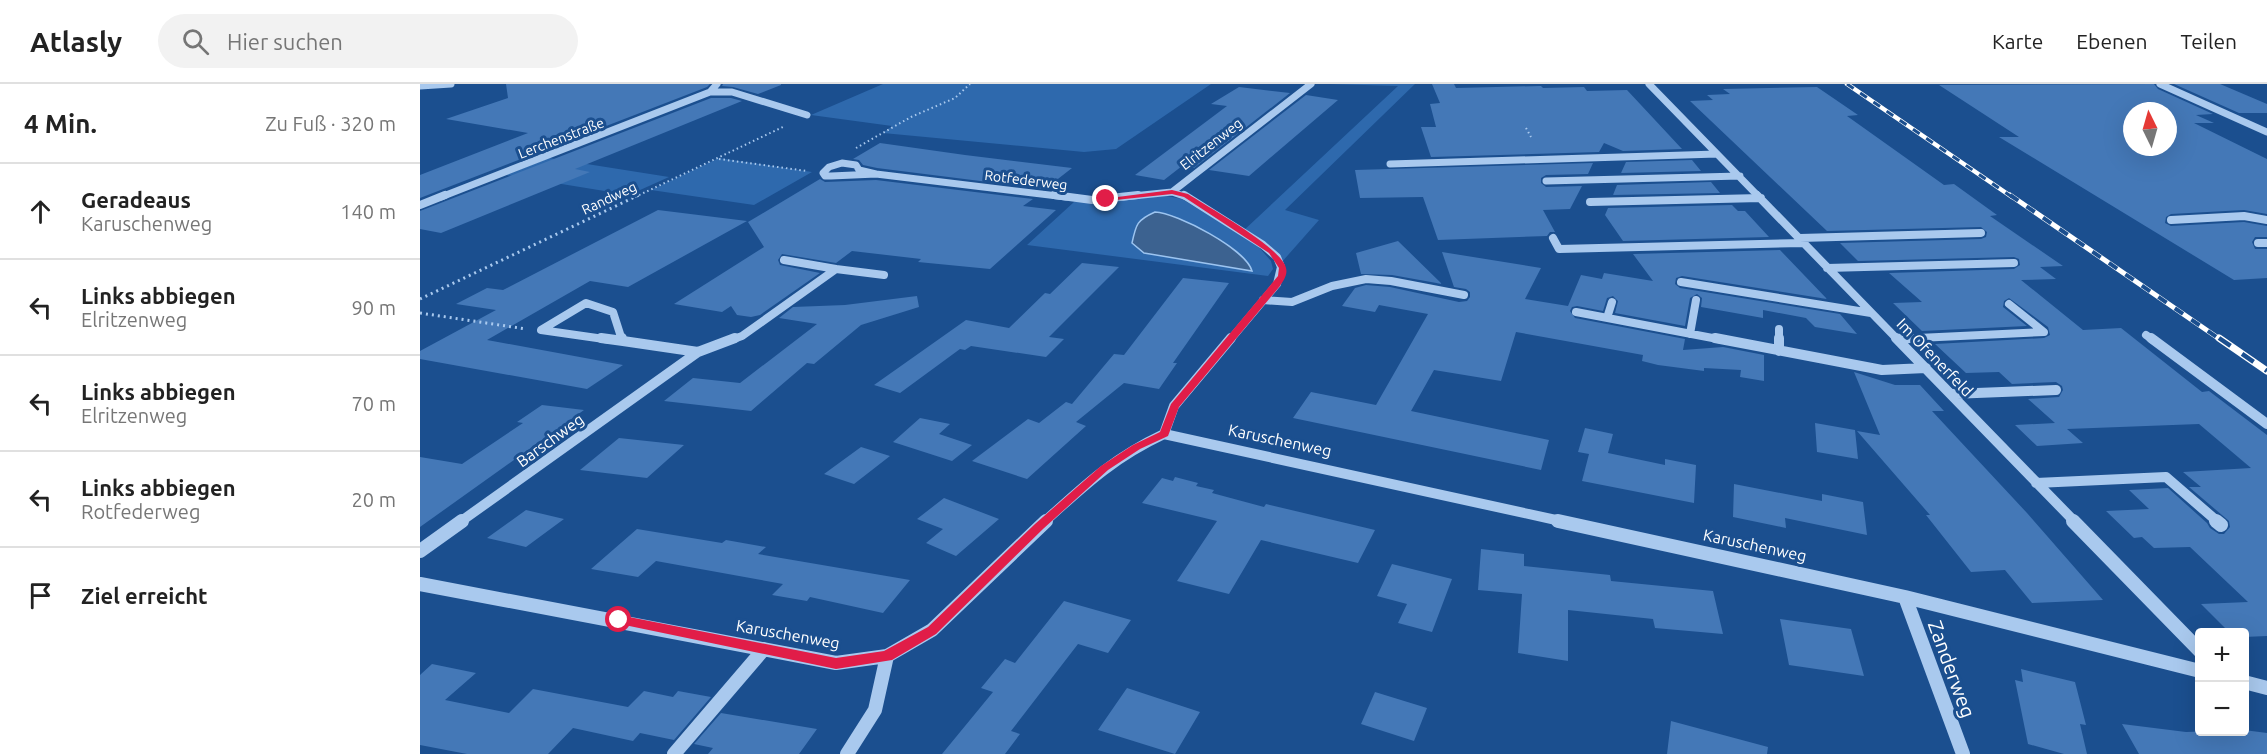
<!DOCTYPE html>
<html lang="de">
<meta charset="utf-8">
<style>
body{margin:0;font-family:Ubuntu,sans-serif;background:#f2f2f2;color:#222}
.controls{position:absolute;right:18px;bottom:18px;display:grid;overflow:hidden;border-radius:6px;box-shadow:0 6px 24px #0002}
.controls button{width:54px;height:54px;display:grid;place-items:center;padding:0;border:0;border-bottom:2px solid #e0e0e0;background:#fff;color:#222;font:30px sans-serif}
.compass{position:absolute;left:1703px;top:18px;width:54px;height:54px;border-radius:50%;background:#fff;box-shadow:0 6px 24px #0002;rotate:355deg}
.stop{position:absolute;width:18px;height:18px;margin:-14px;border:4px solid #e11d48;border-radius:50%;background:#fff}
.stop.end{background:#e11d48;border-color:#fff;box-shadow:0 2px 6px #0008}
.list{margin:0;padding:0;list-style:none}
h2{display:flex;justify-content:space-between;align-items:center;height:78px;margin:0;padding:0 24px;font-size:26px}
h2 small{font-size:20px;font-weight:400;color:#767676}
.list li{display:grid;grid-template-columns:39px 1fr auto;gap:18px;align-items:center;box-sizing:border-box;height:96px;padding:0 24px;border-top:2px solid #e0e0e0}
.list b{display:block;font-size:22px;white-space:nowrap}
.list p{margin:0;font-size:20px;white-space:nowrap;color:#767676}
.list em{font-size:20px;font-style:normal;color:#767676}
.icon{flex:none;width:33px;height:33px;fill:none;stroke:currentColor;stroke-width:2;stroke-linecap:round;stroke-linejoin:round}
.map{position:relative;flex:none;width:1847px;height:670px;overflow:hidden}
header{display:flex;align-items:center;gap:36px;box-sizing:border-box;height:84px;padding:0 30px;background:#fff;border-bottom:2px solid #e0e0e0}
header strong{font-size:28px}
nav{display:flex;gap:33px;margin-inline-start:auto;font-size:21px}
.search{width:420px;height:54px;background:#f2f2f2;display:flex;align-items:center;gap:15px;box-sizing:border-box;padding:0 21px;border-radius:33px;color:#767676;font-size:22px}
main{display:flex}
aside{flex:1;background:#fff}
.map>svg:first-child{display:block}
.green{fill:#2e69ad}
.water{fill:#3c6290;stroke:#9cc4f0;stroke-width:1.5}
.building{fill:#4478b7;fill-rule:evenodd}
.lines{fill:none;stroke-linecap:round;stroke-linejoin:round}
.path-far1{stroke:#a9c9ee;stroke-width:2;stroke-dasharray:1.5 3;stroke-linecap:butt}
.path{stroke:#a9c9ee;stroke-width:3;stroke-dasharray:2 4;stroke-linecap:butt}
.minor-far3{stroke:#a9c9ee;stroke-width:7}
.minor-far2{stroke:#a9c9ee;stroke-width:8}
.minor-far1{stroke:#a9c9ee;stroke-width:10}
.minor{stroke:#a9c9ee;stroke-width:14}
.rail-far2-casing{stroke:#fff;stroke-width:4.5}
.rail-far1-casing{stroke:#fff;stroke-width:5}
.rail-casing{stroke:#fff;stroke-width:7}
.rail-far2{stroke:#1b4f8f;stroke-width:3;stroke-dasharray:8;stroke-linecap:butt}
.rail-far1{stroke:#1b4f8f;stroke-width:4;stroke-dasharray:10;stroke-linecap:butt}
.rail{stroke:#1b4f8f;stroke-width:4.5;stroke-dasharray:14;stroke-linecap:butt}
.route{fill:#e11d48}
.labels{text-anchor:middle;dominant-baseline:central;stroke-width:6;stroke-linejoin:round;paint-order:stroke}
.far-street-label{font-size:14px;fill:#fff;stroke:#1b4f8f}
.street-label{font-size:16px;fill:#fff;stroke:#1b4f8f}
.near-street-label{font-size:20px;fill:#fff;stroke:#1b4f8f}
</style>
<header>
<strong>Atlasly</strong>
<div class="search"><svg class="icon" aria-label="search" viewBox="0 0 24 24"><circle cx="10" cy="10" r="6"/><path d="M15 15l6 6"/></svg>Hier suchen</div>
<nav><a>Karte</a><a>Ebenen</a><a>Teilen</a></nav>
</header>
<main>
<aside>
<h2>4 Min.<small>Zu Fuß · 320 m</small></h2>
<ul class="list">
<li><svg class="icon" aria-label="ahead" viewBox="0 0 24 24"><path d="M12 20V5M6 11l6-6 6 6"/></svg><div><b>Geradeaus</b><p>Karuschenweg</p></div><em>140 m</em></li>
<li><svg class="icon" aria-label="left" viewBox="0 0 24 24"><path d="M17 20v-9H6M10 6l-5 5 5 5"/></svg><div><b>Links abbiegen</b><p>Elritzenweg</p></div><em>90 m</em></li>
<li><svg class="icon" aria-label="left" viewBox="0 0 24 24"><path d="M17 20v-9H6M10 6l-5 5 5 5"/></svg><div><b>Links abbiegen</b><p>Elritzenweg</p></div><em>70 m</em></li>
<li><svg class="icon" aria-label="left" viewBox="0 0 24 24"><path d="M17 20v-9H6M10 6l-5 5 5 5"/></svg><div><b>Links abbiegen</b><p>Rotfederweg</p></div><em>20 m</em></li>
<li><svg class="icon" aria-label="arrive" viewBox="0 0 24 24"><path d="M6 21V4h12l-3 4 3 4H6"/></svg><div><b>Ziel erreicht</b></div></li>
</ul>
</aside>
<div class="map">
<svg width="1847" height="670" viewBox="0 0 1847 670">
<rect width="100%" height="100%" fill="#1b4f8f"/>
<path class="green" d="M463 0H791L696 65 664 68 463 49 472 42 391 31Z
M909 0H995L865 126 899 136 861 179 822 148 978 2Z
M129 74 249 93 209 111 86 91Z
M299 74 392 88 334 121 231 106Z
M747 112 762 115 837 161 851 177 853 185 848 192 607 161 654 118Z"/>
<path class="water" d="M735 128C757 129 826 165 832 187L724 169 712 159C716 140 717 136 735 128Z"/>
<path class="building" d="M86 0H290L287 3 0 114V91L108 49 26 35 88 14Z
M303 0H361V1L338 10 313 3 302 2Z
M1012 0H1034L1036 4 1121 2 1123 4 1164 3 1167 7 1207 6 1262 65 1203 67 1184 59 1179 68 1011 73 1001 43H1016L1010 20 1020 19Z
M1734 0 1738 5 1793 30 1776 31 1794 39H1774L1847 75V130L1824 126 1751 130 1746 133 1745 139 1751 142 1824 138 1847 142V153H1835L1832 158 1835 165H1847V194L1814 196 1579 53H1599L1519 1ZM1712 27H1748V63H1712Z
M1754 0H1800L1847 20V29H1819Z
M819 3 870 9 774 84 762 82 744 96 715 91 807 22 791 20Z
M1397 3 1438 31 1427 32 1524 101 1534 100 1577 131 1570 132 1643 182 1620 183 1636 195 1601 196 1663 246 1701 244 1782 308 1789 307 1847 351V552L1824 553V549H1810L1781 520 1828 518 1770 463 1734 464 1722 453 1714 454 1686 427 1729 425 1709 406 1748 404 1787 439 1790 444 1799 450H1804L1810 443 1809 437 1769 403H1781L1763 388 1831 384 1779 340 1647 345 1663 359 1617 362 1595 341 1635 339 1608 315 1639 313 1643 306 1642 302 1636 298 1592 300 1579 288 1546 289 1515 260 1624 254 1630 251 1628 243 1589 214 1584 217 1583 223 1607 242 1502 247 1473 219 1502 218 1469 189 1594 185 1600 181 1599 175 1594 173 1438 177 1420 159 1561 155 1566 153 1567 148 1561 143 1407 147 1270 17 1293 16 1287 11 1310 10 1303 5Z
M886 11 918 16 829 92 789 86Z
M291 14H311L322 17 155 85 170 88 21 149 0 145V127Z
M460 59 545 71 652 84 625 105 457 84 443 81 439 76 433 75Z
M1272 76 1281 87 1201 89 1206 78Z
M1173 79 1168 90 1126 91 1121 94V99L1126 103 1162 102 1150 125 1123 126 1135 148H1130L1127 152 1018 156 1003 113 940 114 935 86Z
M400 95 405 98 456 96 613 115 603 122 636 126 570 185 498 178 501 175 432 167 416 179 362 170 358 176 360 181 400 189 340 231 331 233 317 231 311 222 302 228 254 220 344 163 328 138Z
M1291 98 1300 109 1193 111 1197 101Z
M1312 121 1318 127H1325L1349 153 1203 157 1185 131 1188 124Z
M238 126 327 137 208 203 170 197 67 256 203 281 167 305 0 275V267L76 226 36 220 67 204 83 206Z
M978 157 1022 200 972 191 941 190 936 169Z
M1360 166 1407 215 1262 192 1256 194 1255 200 1260 204 1420 230 1437 250 1395 243 1386 234 1343 226V234L1281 223 1282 214 1277 210 1270 214 1265 242 1195 229 1198 217 1193 212 1187 214 1183 227 1157 222 1152 223 1150 227 1155 234 1265 255 1263 266 1303 263 1344 271V297L1320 293 1321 286 1284 284V287L1238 281 1222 277 1223 271 1096 248 1081 297 1014 286 991 327 1129 356 1121 386 873 334 891 308 956 321 1008 230 959 221 955 228 922 222 935 204 946 201 970 203 1039 218 1047 217 1050 213V208L1046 205 1034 203 1022 168 1121 184 1105 215 1148 222 1161 191 1182 195 1184 189 1233 197 1213 170Z
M662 179 699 183 629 253 644 255 626 273 551 262 545 266 540 265 480 309 454 301 546 236 589 244 625 209 630 210Z
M763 194 809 199 753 279H757L739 305 704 299 656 338 666 342 607 395 552 377 608 335 619 339 646 318 652 320 694 270 704 271Z
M497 212 499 223 441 241 394 280 387 279 331 327 244 317 273 294 320 299 397 240 359 234 373 223 425 221Z
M1434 288 1475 301H1500L1524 327H1512L1607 429 1683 516 1612 519 1585 486 1551 488 1506 431H1510L1437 347 1460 351Z
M122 321 164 326 0 443V373L42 380 103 339 97 338Z
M500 334 530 340 519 350 552 361 532 377 473 358Z
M1395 339 1435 346 1438 375 1397 368Z
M1165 344 1193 350 1188 369 1245 381V375L1276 381 1274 419 1162 397 1169 370 1158 368Z
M199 354 264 361 227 394 160 386Z
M441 363 470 372 434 400 404 390Z
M755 393 778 399 776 402 794 406 792 409 844 423 846 420 955 446 938 479 841 456 809 510 757 497 797 437 722 419 742 394 753 397Z
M1314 400 1402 417V410L1443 418 1447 451 1365 434 1366 444 1313 433Z
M524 414 579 435 536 472 506 459 523 445 497 435Z
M106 426 144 435 106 463 67 454Z
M217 445 302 459 306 456 346 463 338 470 490 496 463 529 390 513 387 517 352 511 363 500 236 477 218 493 171 485Z
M1061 465 1104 470V482L1190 491 1191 497 1293 507 1303 550 1235 544 1233 535 1148 526V577L1098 569 1102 510 1058 506Z
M972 480 1032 495 1012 548 978 539 987 520 957 512Z
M644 517 711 536 688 569 658 560 591 647 600 650 585 670H522L573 608 561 604 585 575 595 579Z
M1360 535 1431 545 1444 592 1369 581Z
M12 580 56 589 25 616 89 629 113 605 208 623 224 607 253 613 258 607 291 613 254 656 220 649 213 657 153 644 128 670H47L0 661V591Z
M1601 585 1655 598 1666 641 1660 640 1667 670H1644L1608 660 1595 596 1603 598Z
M707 604 780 628 755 670 678 646Z
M955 608 1007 624 994 657 941 640Z
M301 629 397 645 379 670H288L293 664 274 660Z
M1251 637 1348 663 1347 670H1247Z
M1702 640 1766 648 1824 646 1847 649V670H1719Z"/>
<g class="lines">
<path class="path-far1" d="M1106 44 1111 53
M436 64 491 33 535 14 550 0
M299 75 387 87
M215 113 365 42"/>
<path class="path" d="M0 215 219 111
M0 229 106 245"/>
<path class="minor-far3" d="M1229 0 1339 113
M1740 0 1847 48
M0 2 31 0
M290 8H312L387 31
M422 79 436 81 439 86 456 90 411 92H405L403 89 409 83Z
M970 80 1297 70
M456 90 646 113
M1126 97 1320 92
M21 113 290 8 297 0
M703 113 752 108
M767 113 752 108 891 0"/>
<path class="minor-far2" d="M634 111 672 116 718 111
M764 111 843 161 857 173 861 183 857 200 810 256
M1337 111 1478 256
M1170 118 1341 114
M0 121 25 111
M1751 136 1824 132 1847 136
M1133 154 1139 165 1383 159
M1380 154 1561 149
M1838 159H1847
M364 176 416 185
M1407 184 1594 179
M1261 198 1451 229
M843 216 872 218 912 202 946 195 971 197 1044 211
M1156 228 1303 256
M1187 234 1192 218
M1359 245V256
M1270 250 1276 216
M1726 251 1733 256
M1477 255 1624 248 1589 220
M191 256 121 246 166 219 193 228 202 256
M311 256 322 252 416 185 464 191"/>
<path class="minor-far1" d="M181 254 203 257
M202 254 203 257
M1295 254 1462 286 1506 284
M1359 254V267
M1476 254 1655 438
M1731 254 1847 340
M1477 255 1490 254
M278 268 315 254
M1531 310 1636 306
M744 350 754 322 811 254
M1616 399 1746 393 1798 438
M40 438 278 268 203 257
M624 438C665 401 693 374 744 350L1145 438"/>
<path class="minor" d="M1138 437 1485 513 1780 587
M1653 437 1780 567
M1796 437 1801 441
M0 467 42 437
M0 500 416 579 467 572 512 546 626 437
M1485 513 1543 670
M1824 598 1847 604
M254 670 344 565
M427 670 455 626 467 572"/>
<defs>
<path id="rail-far2" d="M1427 0 1592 113"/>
<path id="rail-far1" d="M1590 111 1801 256"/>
<path id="rail" d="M1799 254 1847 287"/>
</defs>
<use href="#rail-far2" class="rail-far2-casing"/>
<use href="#rail-far1" class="rail-far1-casing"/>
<use href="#rail" class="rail-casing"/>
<use href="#rail-far2" class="rail-far2"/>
<use href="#rail-far1" class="rail-far1"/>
<use href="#rail" class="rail"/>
</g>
<path class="route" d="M752 106 768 110C788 123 862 164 866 184 868 191 863 197 860 202L759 323 748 352 720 365 688 386 623 445 516 550 472 576 416 585 195 539 193 536 199 531 416 574 464 567 508 543 615 440 681 382 713 361 740 348 751 320 858 192 859 184 849 169 764 113 752 110 686 117 682 115Z"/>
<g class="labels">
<g class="far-street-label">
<text transform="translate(141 54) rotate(-21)">Lerchenstraße</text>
<text transform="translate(791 60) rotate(-38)">Elritzenweg</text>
<text transform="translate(606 96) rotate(7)">Rotfederweg</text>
<text transform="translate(189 114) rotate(-25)">Randweg</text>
</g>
<g class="street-label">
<text transform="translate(1515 273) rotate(46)">Im Ofenerfeld</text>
<text transform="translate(130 356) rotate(-36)">Barschweg</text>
<text transform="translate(860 356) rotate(12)">Karuschenweg</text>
<text transform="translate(1335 461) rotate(12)">Karuschenweg</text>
<text transform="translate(368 550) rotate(10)">Karuschenweg</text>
</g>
<g class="near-street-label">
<text transform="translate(1532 585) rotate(70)">Zanderweg</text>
</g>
</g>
</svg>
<div class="controls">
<button>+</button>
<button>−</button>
</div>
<svg class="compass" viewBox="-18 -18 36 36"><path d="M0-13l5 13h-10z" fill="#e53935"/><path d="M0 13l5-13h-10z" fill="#767676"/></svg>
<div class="stop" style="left:199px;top:536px"></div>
<div class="stop end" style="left:686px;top:115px"></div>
</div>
</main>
